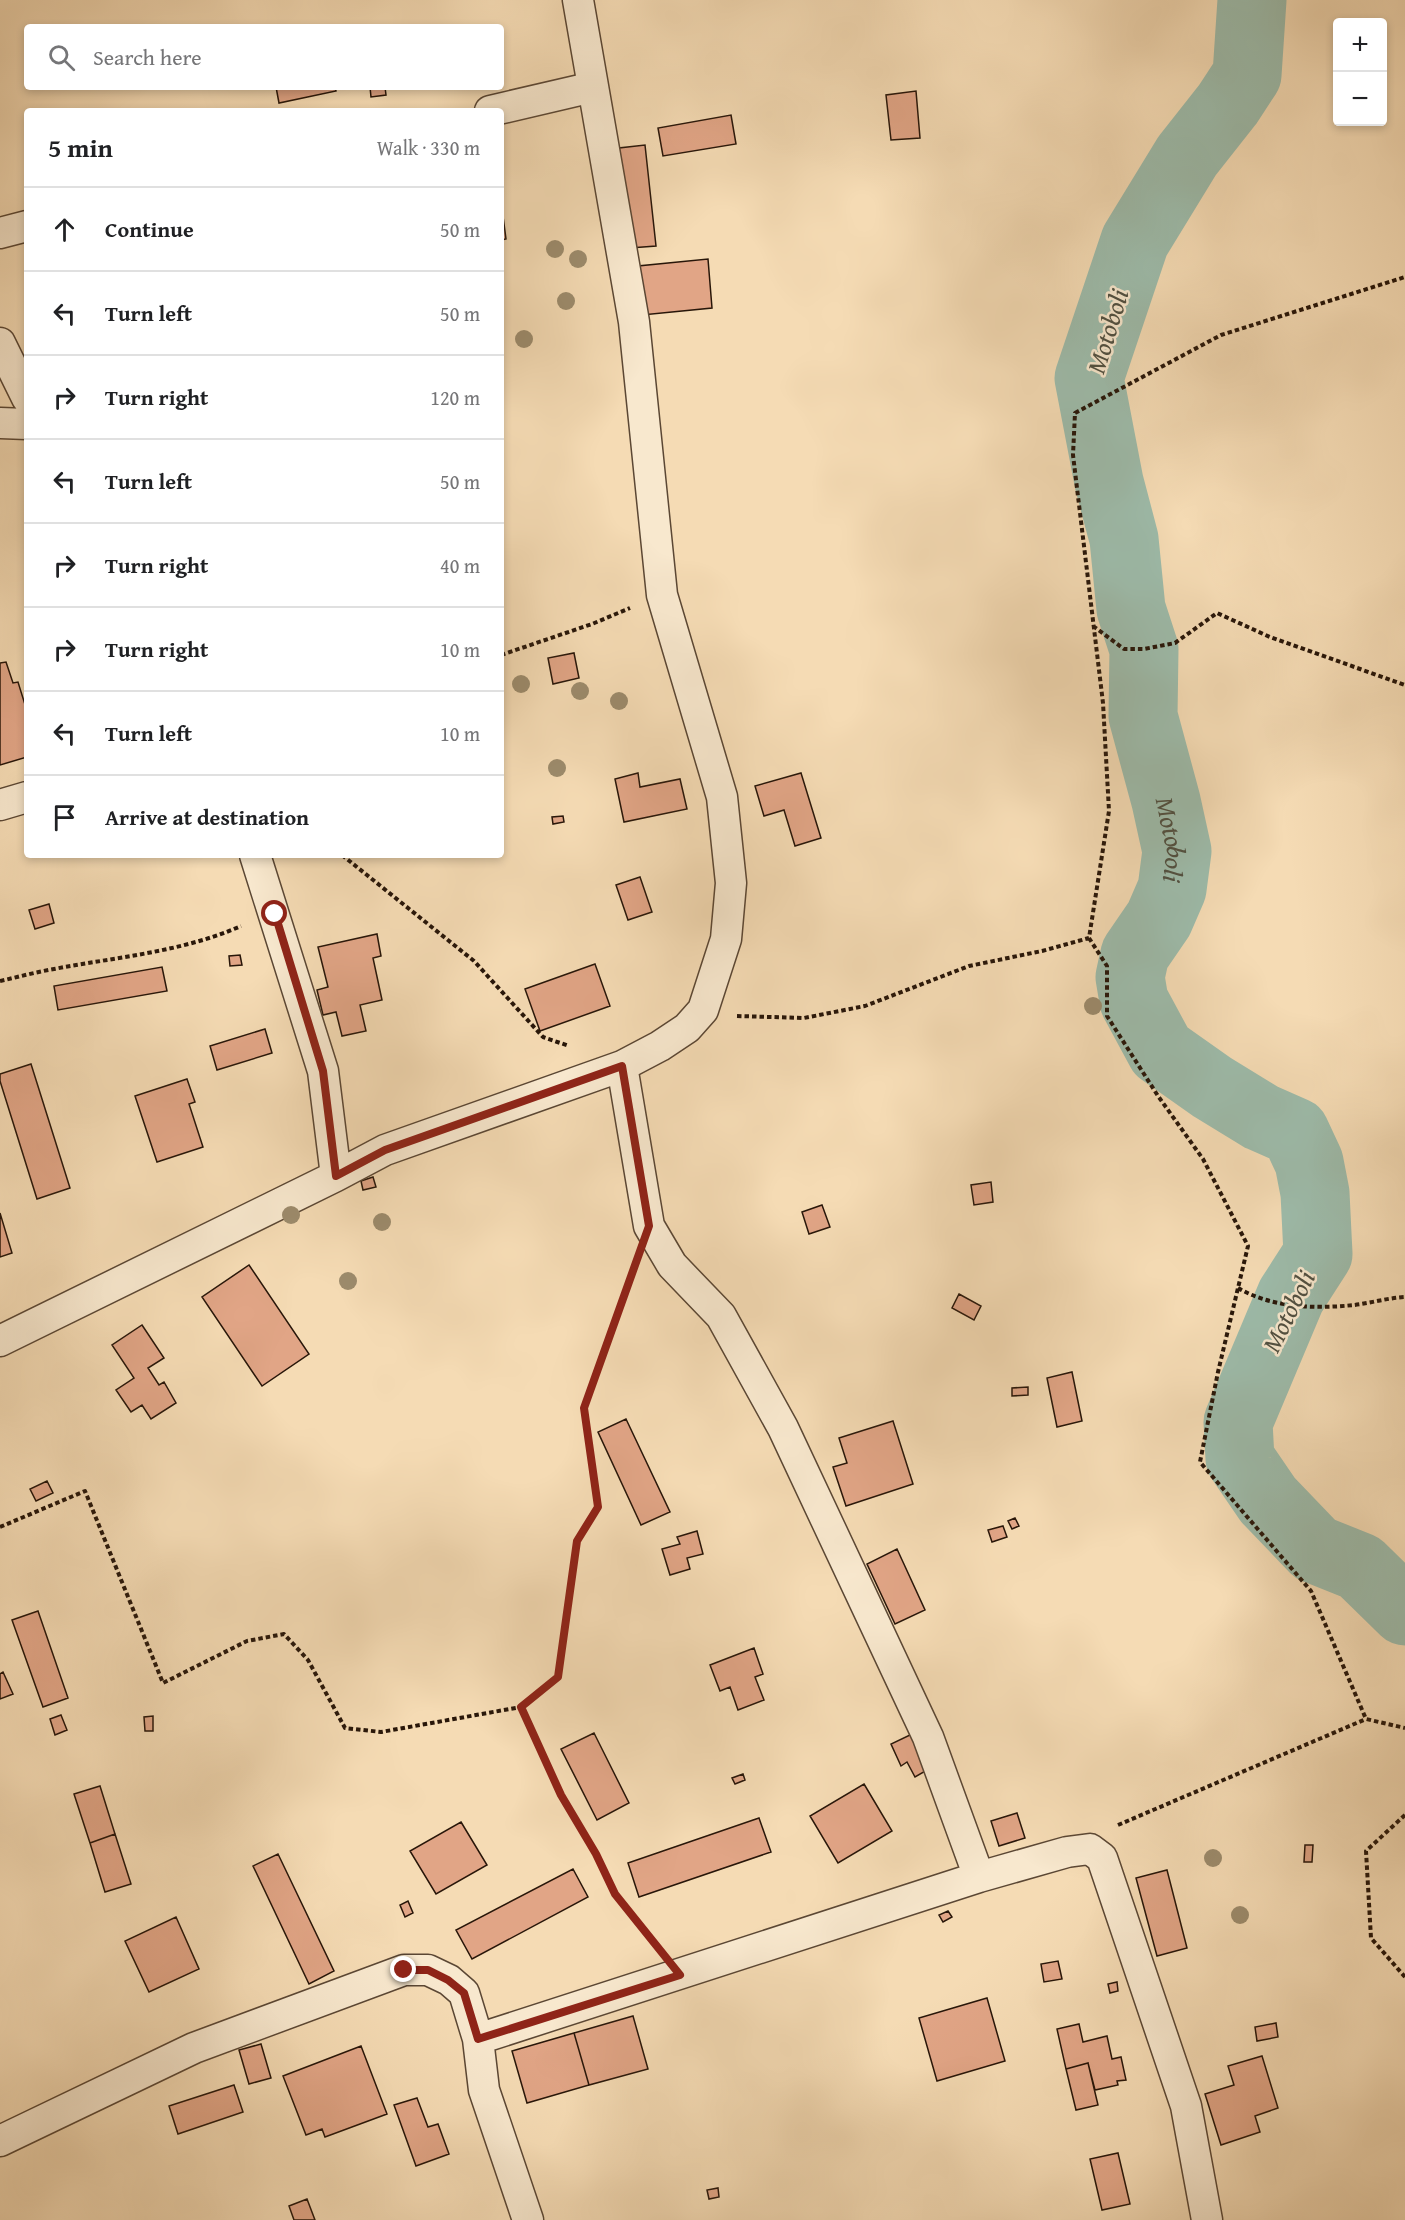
<!DOCTYPE html>
<meta charset="utf-8">
<style>
body{margin:0;font-family:"Gentium Book Plus",serif;background:#f6f6f6;color:#202124}
.controls{position:absolute;right:18px;top:18px;display:grid;overflow:hidden;border-radius:6px;box-shadow:0 3px 9px #0003}
.controls button{width:54px;height:54px;display:grid;place-items:center;padding:0;border:0;border-bottom:2px solid #e0e0e0;background:#fff;color:#202124;font:30px sans-serif}
.stop{position:absolute;width:18px;height:18px;margin:-14px;border:4px solid #8f2418;border-radius:50%;background:#fff}
.stop.end{background:#8f2418;border-color:#fff;box-shadow:0 2px 6px #0008}
.list{margin:0;padding:0;list-style:none}
h2{display:flex;justify-content:space-between;align-items:center;height:78px;margin:0;padding:0 24px;font-size:26px}
h2 small{font-size:20px;font-weight:400;color:#757577}
.list li{display:grid;grid-template-columns:39px 1fr auto;gap:18px;align-items:center;box-sizing:border-box;height:84px;padding:0 24px;border-top:2px solid #e0e0e0}
.list b{display:block;font-size:22px;white-space:nowrap}
.list em{font-size:20px;font-style:normal;color:#757577}
.icon{flex:none;width:33px;height:33px;fill:none;stroke:currentColor;stroke-width:2;stroke-linecap:round;stroke-linejoin:round}
.map{position:relative;flex:none;width:1405px;height:2220px;overflow:hidden}
.search{position:absolute;background:#fff;box-shadow:0 3px 9px #0003;left:24px;top:24px;width:480px;height:66px;display:flex;align-items:center;gap:15px;box-sizing:border-box;padding:0 21px;border-radius:6px;color:#757577;font-size:22px}
.panel{position:absolute;background:#fff;box-shadow:0 3px 9px #0003;left:24px;top:108px;width:480px;height:750px;border-radius:6px}
.map>svg:first-child{display:block}
.lines{fill:none;stroke-linecap:round;stroke-linejoin:round}
.river{stroke:#9dbbaa;stroke-width:69}
.building{fill:#e1a586;stroke:#281609;stroke-width:1.5}
.street-casing{stroke:#5b4734;stroke-width:33}
.path{stroke:#281609;stroke-width:4;stroke-dasharray:4.5 3;stroke-linecap:butt}
.street{stroke:#f8e8ce;stroke-width:30}
.tree{fill:#9c8b6c}
.route{stroke:#8f2418;stroke-width:8}
.labels{text-anchor:middle;dominant-baseline:central;stroke-width:5;stroke-linejoin:round;paint-order:stroke}
.water-label{font-size:26px;font-style:italic;fill:#515041;stroke:#f8e8ce}
</style>
<div class="map">
<svg width="1405" height="2220" viewBox="0 0 1405 2220">
<rect width="100%" height="100%" fill="#f5dbb4"/>
<filter id="stains"><feTurbulence type="fractalNoise" baseFrequency=".00333" numOctaves="4"/><feColorMatrix values="0 0 0 0 .2 0 0 0 0 .09 0 0 0 0 .02 0 0 0 .5 -.17"/></filter>
<radialGradient id="worn" r=".72"><stop offset=".6" stop-color="#630" stop-opacity="0"/><stop offset="1" stop-color="#630" stop-opacity=".3"/></radialGradient>
<g class="lines">
<path class="river" id="s1" d="M1252 0 1247 75 1228 104 1187 156 1135 241 1089 378 1109 482 1124 539 1131 609 1144 649 1143 716 1166 801 1177 851 1172 889 1159 919 1135 954 1130 977 1134 1001 1161 1051 1212 1087 1261 1117 1295 1132 1309 1162 1315 1193 1318 1254 1291 1296 1238 1422 1240 1459 1268 1500 1315 1549 1360 1567 1405 1611"/>
</g>
<path class="building" d="M276 87H335L336 91 279 103Z
M370 87H385L386 95 371 97Z
M916 91 920 138 891 140 886 95Z
M731 115 736 144 663 156 658 128Z
M645 145 656 246 630 248 619 148Z
M501 201 506 239 501 240Z
M708 259 712 308 642 315 638 266Z
M574 653 579 678 553 684 548 658Z
M6 662 13 683 18 682 27 711V757L0 765V663Z
M638 773 640 787 680 779 687 809 624 822 615 779Z
M801 773 821 838 795 846 784 810 764 816 755 786Z
M563 816 564 822 553 824 552 817Z
M640 877 652 912 628 920 616 885Z
M49 904 54 923 35 929 29 910Z
M377 934 381 956 373 958 382 1000 360 1005 366 1031 342 1036 336 1012 323 1015 317 990 328 987 318 947Z
M240 955 242 965 230 966 229 956Z
M595 964 610 1006 540 1031 525 989Z
M162 967 167 991 58 1010 54 986Z
M265 1029 272 1053 217 1070 210 1046Z
M31 1064 70 1188 37 1199 0 1081V1074Z
M187 1079 195 1102 189 1104 203 1147 157 1162 135 1096Z
M373 1177 376 1187 363 1190 361 1181Z
M991 1182 993 1202 974 1205 971 1185Z
M822 1205 830 1227 809 1234 802 1212Z
M0 1213 12 1253 0 1257Z
M249 1265 309 1354 262 1386 202 1297Z
M959 1294 981 1306 974 1320 952 1308Z
M142 1325 164 1358 148 1368 159 1385 164 1382 176 1403 151 1419 142 1405 131 1412 116 1390 134 1378 112 1345Z
M1072 1372 1082 1421 1057 1427 1047 1378Z
M1028 1387V1395L1012 1396V1388Z
M626 1419 670 1512 641 1525 598 1432Z
M893 1421 913 1484 846 1506 833 1467 847 1463 839 1438Z
M47 1481 53 1493 36 1501 30 1489Z
M1015 1518 1019 1526 1012 1529 1008 1521Z
M1003 1526 1007 1537 992 1542 988 1530Z
M697 1531 703 1554 687 1558 690 1569 670 1575 662 1549 680 1544 677 1537Z
M897 1549 925 1610 895 1624 867 1564Z
M38 1611 68 1698 43 1707 12 1620Z
M754 1648 763 1674 755 1677 764 1700 738 1710 730 1687 720 1691 710 1665Z
M3 1672 13 1694 0 1699V1674Z
M61 1715 67 1730 55 1735 50 1719Z
M153 1716V1731H145L144 1717Z
M594 1733 629 1803 597 1820 561 1749Z
M912 1734 929 1769 915 1777 907 1762 901 1766 891 1744Z
M743 1774 745 1780 735 1784 732 1778Z
M864 1784 892 1831 838 1863 810 1816Z
M100 1786 115 1834 90 1843 74 1794Z
M1017 1813 1025 1838 999 1846 991 1821Z
M759 1818 771 1852 639 1897 628 1863Z
M461 1822 487 1865 436 1894 410 1851Z
M115 1834 131 1884 105 1892 90 1843Z
M1305 1845H1313L1312 1862H1304Z
M278 1854 334 1971 309 1984 253 1866Z
M573 1869 588 1897 472 1959 456 1930Z
M1167 1870 1187 1948 1157 1956 1136 1878Z
M408 1901 413 1913 405 1917 400 1905Z
M948 1911 952 1917 943 1922 939 1915Z
M176 1917 199 1969 149 1992 125 1941Z
M1058 1961 1062 1979 1044 1982 1041 1964Z
M1117 1982 1118 1991 1110 1993 1108 1984Z
M987 1998 1005 2061 937 2081 919 2018Z
M633 2016 648 2069 589 2085 574 2033Z
M1276 2023 1278 2037 1257 2041 1255 2027Z
M1079 2024 1083 2042 1107 2036 1112 2059 1121 2057 1126 2080 1117 2081 1118 2085 1095 2090 1088 2063 1066 2069 1057 2029Z
M574 2033 589 2085 527 2103 512 2051Z
M261 2044 271 2078 249 2084 239 2050Z
M361 2046 387 2114 325 2137 322 2129 306 2135 283 2076Z
M1262 2056 1278 2108 1255 2116 1260 2132 1221 2145 1205 2094 1234 2085 1228 2066Z
M1088 2063 1098 2105 1076 2110 1066 2069Z
M234 2085 243 2112 178 2134 169 2106Z
M417 2098 428 2127 438 2124 449 2154 416 2166 394 2105Z
M1118 2153 1130 2204 1102 2210 1090 2159Z
M718 2188 719 2197 709 2199 707 2190Z
M307 2199 315 2220H294L289 2206Z"/>
<g class="lines">
<defs>
<path id="street" d="M490 111 593 87
M0 233 27 226
M0 343 27 398
M0 423 27 424
M0 805 27 797
M622 1066 649 1226 672 1265 721 1316 783 1428 928 1737 979 1877
M336 1176 385 1150 622 1066 660 1046 687 1028 703 1010 726 939 731 883 722 797 662 595 634 322 578 0
M0 1341 336 1176 323 1071 255 855
M478 2039 979 1877 1067 1852 1090 1849 1102 1858 1186 2106 1207 2220
M0 2141 194 2048 404 1970H428L449 1980 464 1993 478 2039 484 2090 528 2220"/>
</defs>
<use href="#street" class="street-casing"/>
<path class="path" d="M1093 626 1124 649H1144L1175 643 1217 613 1270 637 1405 685
M501 655 592 624 630 608
M342 855 474 961 543 1037 569 1046
M1089 938 1107 966V1016L1158 1096 1203 1159 1248 1246 1218 1372 1200 1462 1311 1591 1366 1719 1405 1728
M0 981C18 977 36 972 54 969 117 957 182 952 241 926
M737 1016 804 1018 865 1006 969 966 1042 951 1089 938 1109 811 1103 703 1073 455 1075 413 1221 335 1405 277
M1238 1288C1272 1308 1316 1309 1354 1305 1371 1303 1387 1298 1405 1297
M0 1527 85 1491 163 1683 247 1641 284 1634 308 1660 345 1728 381 1732 521 1707 561 1795 596 1854 615 1894 657 1946
M521 1707 558 1677 577 1541 598 1507 584 1408 634 1269
M1405 1815 1366 1851 1371 1938 1405 1977
M1118 1825 1366 1719"/>
<use href="#street" class="street"/>
</g>
<g class="tree">
<circle cx="555" cy="249" r="9"/>
<circle cx="578" cy="259" r="9"/>
<circle cx="566" cy="301" r="9"/>
<circle cx="524" cy="339" r="9"/>
<circle cx="521" cy="684" r="9"/>
<circle cx="580" cy="691" r="9"/>
<circle cx="619" cy="701" r="9"/>
<circle cx="557" cy="768" r="9"/>
<circle cx="1093" cy="1006" r="9"/>
<circle cx="291" cy="1215" r="9"/>
<circle cx="382" cy="1222" r="9"/>
<circle cx="348" cy="1281" r="9"/>
<circle cx="1213" cy="1858" r="9"/>
<circle cx="1240" cy="1915" r="9"/>
</g>
<g class="lines">
<path class="route" d="M275 914 323 1071 336 1176 385 1150 622 1066 649 1226 584 1408 598 1507 577 1541 558 1677 521 1707 561 1795 596 1854 615 1894 680 1975 478 2039 464 1993 448 1980 428 1970H404"/>
</g>
<g class="labels">
<g class="water-label">
<text transform="translate(1107 331) rotate(-73)">Motoboli</text>
<text stroke="none"><textPath href="#s1" startOffset="892">Motoboli</textPath></text>
<text transform="translate(1288 1311) rotate(-64)">Motoboli</text>
</g>
</g>
<rect width="100%" height="100%" filter="url(#stains)"/>
<rect width="100%" height="100%" fill="url(#worn)"/>
</svg>
<div class="controls">
<button>+</button>
<button>−</button>
</div>
<div class="stop" style="left:275px;top:914px"></div>
<div class="stop end" style="left:404px;top:1970px"></div>
<div class="search"><svg class="icon" aria-label="search" viewBox="0 0 24 24"><circle cx="10" cy="10" r="6"/><path d="M15 15l6 6"/></svg>Search here</div>
<section class="panel">
<h2>5 min<small>Walk · 330 m</small></h2>
<ul class="list">
<li><svg class="icon" aria-label="ahead" viewBox="0 0 24 24"><path d="M12 20V5M6 11l6-6 6 6"/></svg><div><b>Continue</b></div><em>50 m</em></li>
<li><svg class="icon" aria-label="left" viewBox="0 0 24 24"><path d="M17 20v-9H6M10 6l-5 5 5 5"/></svg><div><b>Turn left</b></div><em>50 m</em></li>
<li><svg class="icon" aria-label="right" viewBox="0 0 24 24"><path d="M7 20v-9h11M14 6l5 5-5 5"/></svg><div><b>Turn right</b></div><em>120 m</em></li>
<li><svg class="icon" aria-label="left" viewBox="0 0 24 24"><path d="M17 20v-9H6M10 6l-5 5 5 5"/></svg><div><b>Turn left</b></div><em>50 m</em></li>
<li><svg class="icon" aria-label="right" viewBox="0 0 24 24"><path d="M7 20v-9h11M14 6l5 5-5 5"/></svg><div><b>Turn right</b></div><em>40 m</em></li>
<li><svg class="icon" aria-label="right" viewBox="0 0 24 24"><path d="M7 20v-9h11M14 6l5 5-5 5"/></svg><div><b>Turn right</b></div><em>10 m</em></li>
<li><svg class="icon" aria-label="left" viewBox="0 0 24 24"><path d="M17 20v-9H6M10 6l-5 5 5 5"/></svg><div><b>Turn left</b></div><em>10 m</em></li>
<li><svg class="icon" aria-label="arrive" viewBox="0 0 24 24"><path d="M6 21V4h12l-3 4 3 4H6"/></svg><div><b>Arrive at destination</b></div></li>
</ul>
</section>
</div>
